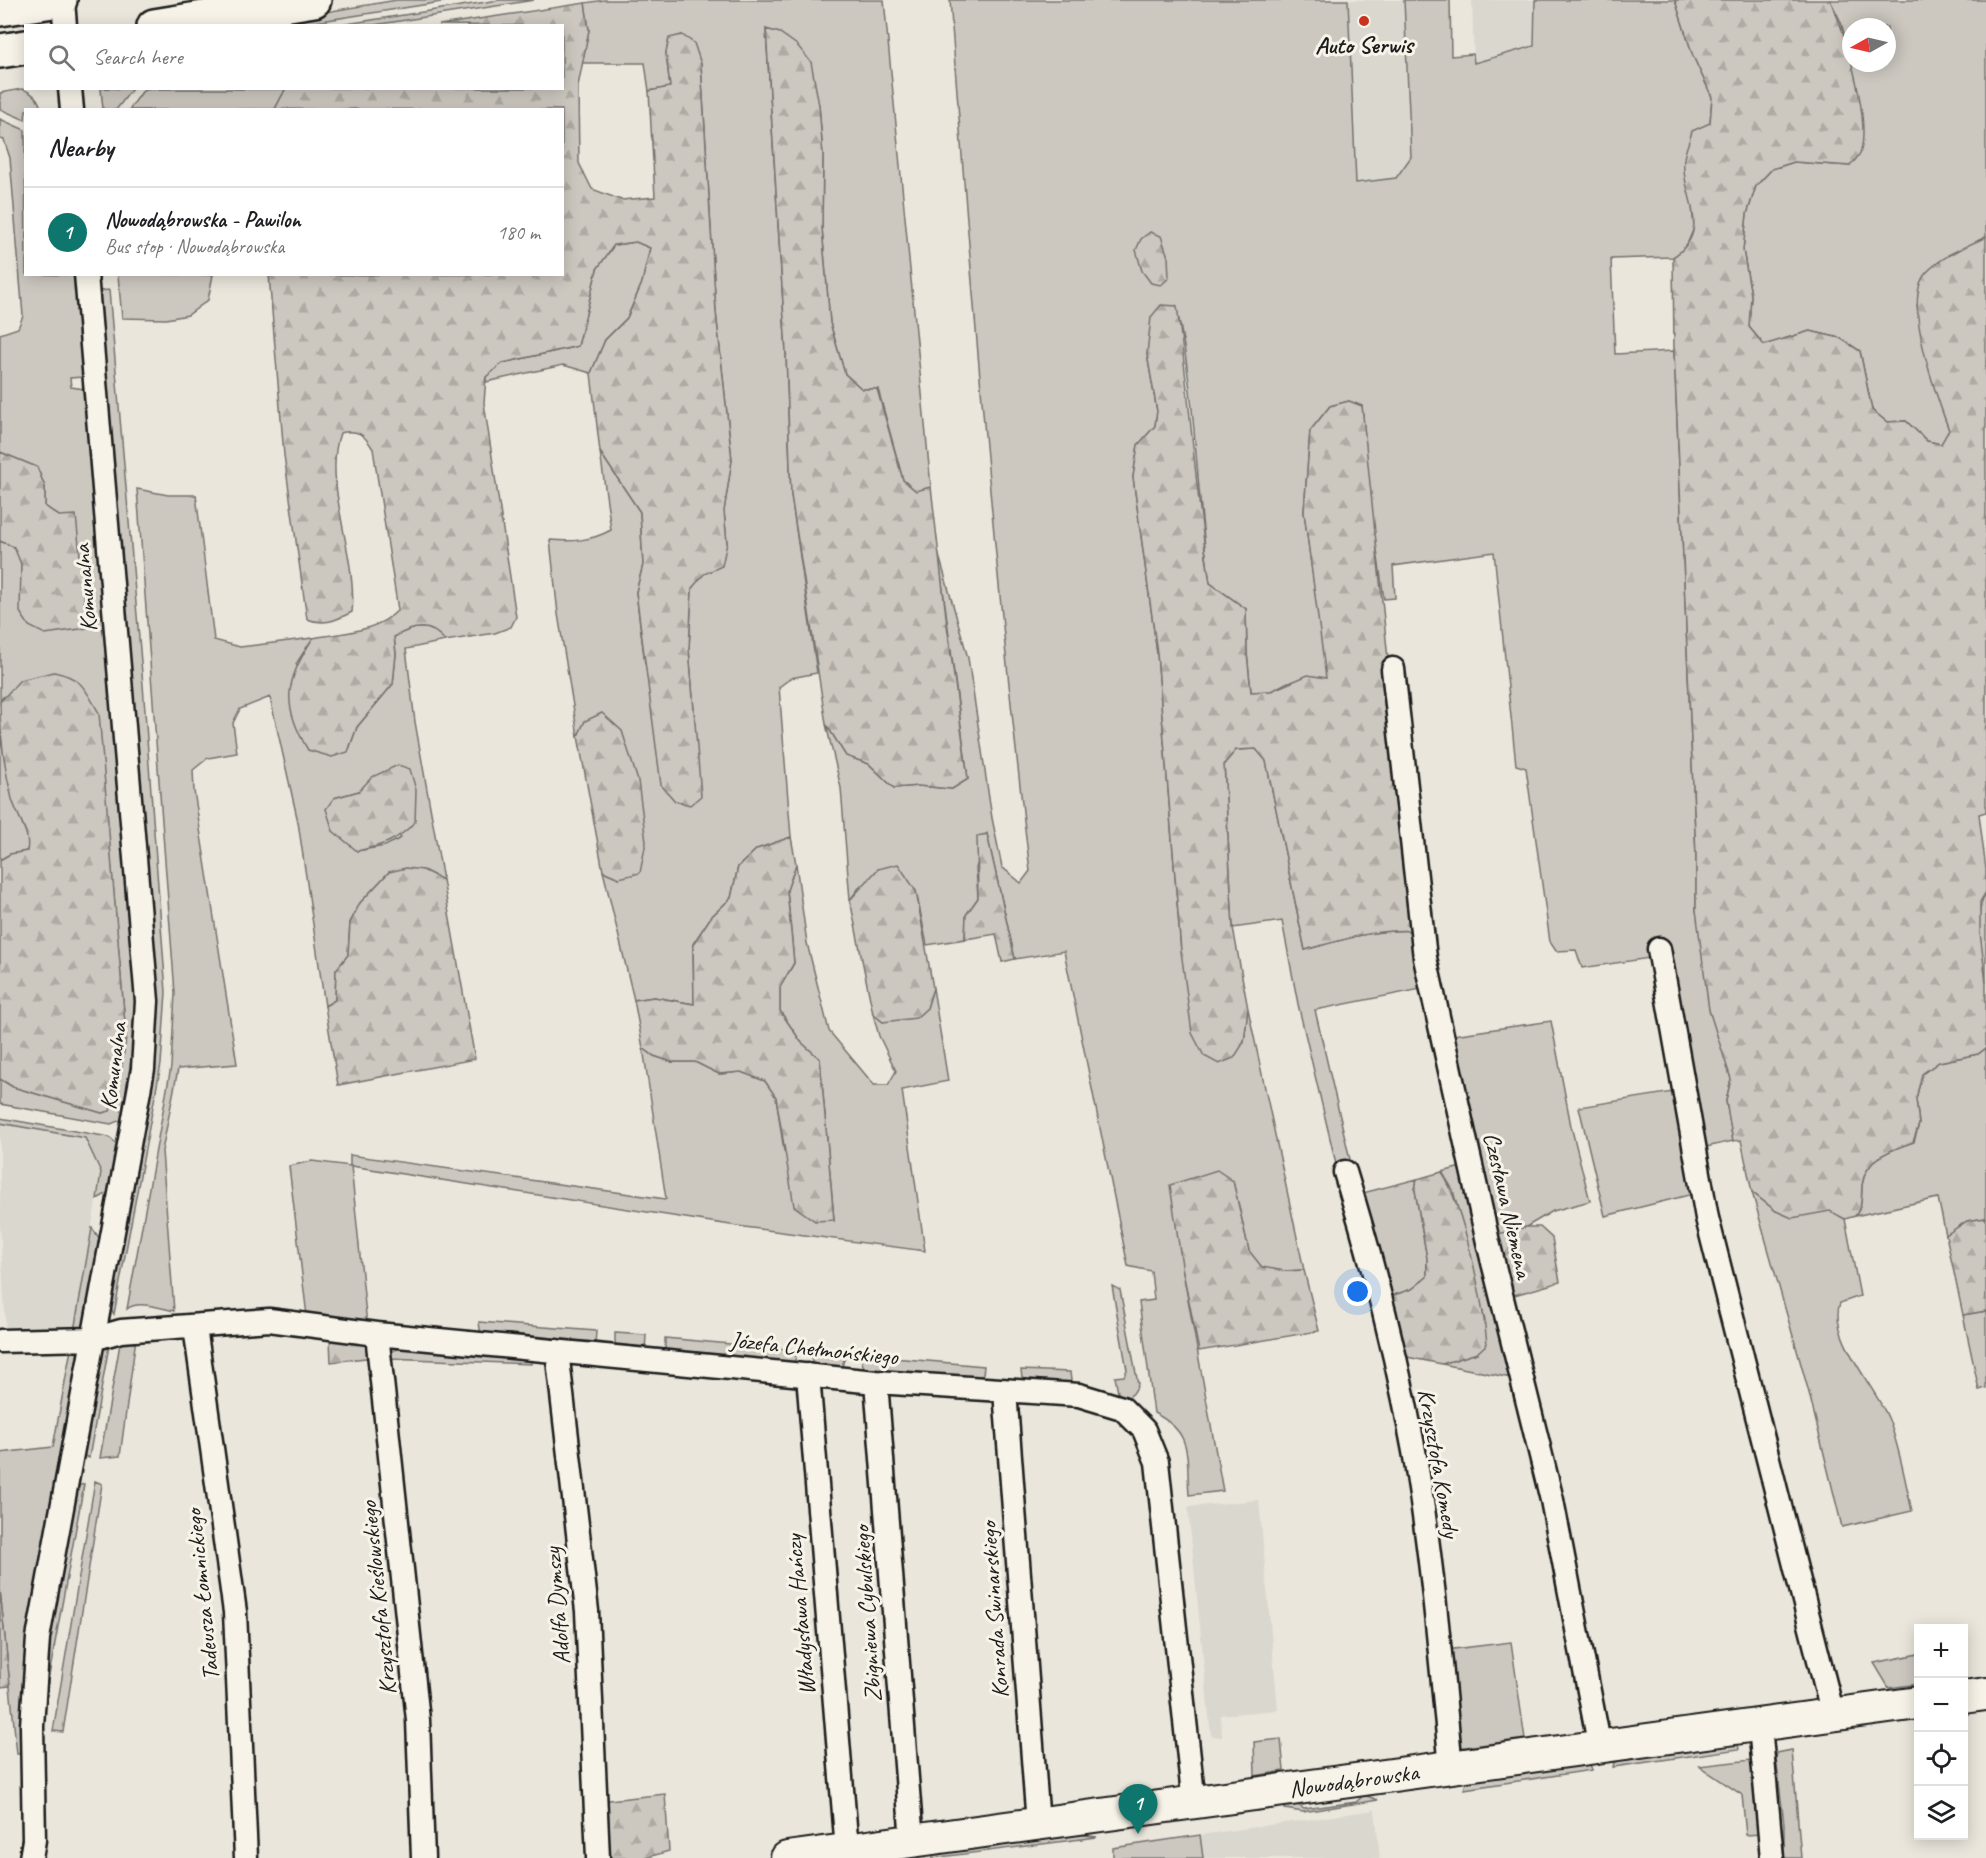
<!DOCTYPE html>
<meta charset="utf-8">
<style>
body{margin:0;font-family:Caveat,sans-serif;background:#f2f2f2;color:#202124}
.controls{position:absolute;right:18px;bottom:18px;display:grid;overflow:hidden;border-radius:0px;box-shadow:0 3px 15px #0003}
.controls button{width:54px;height:54px;display:grid;place-items:center;padding:0;border:0;border-bottom:2px solid #e0e0e0;background:#fff;color:#202124;font:30px sans-serif}
.compass{position:absolute;left:1842px;top:18px;width:54px;height:54px;border-radius:50%;background:#fff;box-shadow:0 3px 15px #0003;rotate:262deg}
.you{position:absolute;left:1358px;top:1292px;width:21px;height:21px;margin:-15px;border:4px solid #fff;border-radius:50%;background:#1a73e8;box-shadow:0 0 0 9px #1a73e833}
.badge{display:grid;place-items:center;width:39px;height:39px;border-radius:50%;background:#0f766e;color:#fff;font-size:20px;font-weight:700}
.pin{position:absolute;translate:-50% -50px;filter:drop-shadow(0 2px 3px #0008)}
.pin::after{content:'';position:absolute;top:32px;width:21px;height:18px;background:inherit;clip-path:polygon(0 0,100% 0,50% 100%)}
.list{margin:0;padding:0;list-style:none}
h2{display:flex;justify-content:space-between;align-items:center;height:78px;margin:0;padding:0 24px;font-size:26px}
h2 small{font-size:20px;font-weight:400;color:#757577}
.list li{display:grid;grid-template-columns:39px 1fr auto;gap:18px;align-items:center;box-sizing:border-box;height:90px;padding:0 24px;border-top:2px solid #e0e0e0}
.list b{display:block;font-size:22px;white-space:nowrap}
.list p{margin:0;font-size:20px;white-space:nowrap;color:#757577}
.list em{font-size:20px;font-style:normal;color:#757577}
.icon{flex:none;width:33px;height:33px;fill:none;stroke:currentColor;stroke-width:2;stroke-linecap:round;stroke-linejoin:round}
.map{position:relative;flex:none;width:1986px;height:1858px;overflow:hidden}
.search{position:absolute;background:#fff;box-shadow:0 3px 15px #0003;left:24px;top:24px;width:540px;height:66px;display:flex;align-items:center;gap:15px;box-sizing:border-box;padding:0 21px;border-radius:0px;color:#757577;font-size:22px}
.panel{position:absolute;background:#fff;box-shadow:0 3px 15px #0003;left:24px;top:108px;width:540px;height:168px;border-radius:0px}
.map>svg:first-child{display:block}
.built{fill:#dad7ce}
.green{fill:#ccc8c0;stroke:#74726e;stroke-width:1.5;fill-rule:evenodd}
.forest{fill:url(#forest-firs);stroke:#74726e;stroke-width:1.5}
.lines{fill:none;stroke-linecap:round;stroke-linejoin:round}
.street-casing{stroke:#1c1c1c;stroke-width:27}
.secondary-casing{stroke:#1c1c1c;stroke-width:36}
.primary-casing{stroke:#1c1c1c;stroke-width:38}
.street{stroke:#f7f3e8;stroke-width:22}
.secondary{stroke:#f7f3e8;stroke-width:32}
.primary{stroke:#f7f3e8;stroke-width:33}
.poi-dot{fill:#c8321e;stroke:#f7f3e8;stroke-width:2}
.labels{text-anchor:middle;dominant-baseline:central;stroke-width:6;stroke-linejoin:round;paint-order:stroke}
.poi-label{font-size:24px;font-weight:bold;fill:#1c1c1c;stroke:#f7f3e8}
.street-label{font-size:24px;fill:#1c1c1c;stroke:#f7f3e8}
</style>
<div class="map">
<svg width="1986" height="1858" viewBox="0 0 1986 1858">
<defs>
<pattern id="forest-firs" width="22" height="20" patternUnits="userSpaceOnUse" patternTransform="scale(1.5)"><rect width="22" height="20" fill="#ccc8c0"/><path d="M5 1l3.5 6h-7zM16 11l3.5 6h-7z" fill="#afaba4"/></pattern>
</defs>
<rect width="100%" height="100%" fill="#eae6dc"/>
<filter id="ink" filterUnits="userSpaceOnUse"><feTurbulence type="fractalNoise" baseFrequency=".0167" numOctaves="2"/><feDisplacementMap in="SourceGraphic" scale="12" xChannelSelector="R" yChannelSelector="G"/><feConvolveMatrix kernelMatrix="1 2 1 2 8 2 1 2 1" color-interpolation-filters="sRGB"/></filter>
<g filter="url(#ink)">
<path class="built" d="M1348 0H1404L1411 157 1396 178 1355 183Z
M1472 0H1535L1534 46 1474 64Z
M0 1123 85 1138 101 1172 74 1331 6 1334 0 1227Z
M1259 1500 1278 1710 1221 1715 1222 1737 1211 1736 1188 1507Z
M1375 1810 1380 1858H1203L1200 1835Z"/>
<path class="green" d="M397 0H454L296 25 242 26Z
M499 0H534L374 25H340Z
M604 0H884L931 487 916 491 903 480 878 389H862L845 374 830 323 822 228 823 156 819 105 766 30 786 352 791 495 817 673 791 678 779 687 791 837 757 849 738 867 731 898 711 917 693 944 694 1004 654 997 634 1000 603 871 619 878 585 721 578 736 558 614 550 540C572 542 591 541 611 530L600 452 640 512 643 565 636 592 645 664 694 711 689 649 692 588 727 543 724 511 732 460 716 312 701 64 682 35 669 39 666 53 670 87 649 91 645 63H582L589 30 585 3Z
M950 0H1348L1356 183 1396 178 1411 157 1404 0H1450L1451 56 1473 54 1474 63 1534 46 1535 0H1675L1693 56 1712 97 1710 123 1692 205 1694 228 1685 249 1673 257 1611 259 1615 354 1674 351 1696 855V910L1731 1079 1726 1101 1733 1141 1697 1149 1656 957 1582 968 1576 950 1556 951 1550 942 1526 768 1516 765 1494 552 1393 566 1395 598 1384 599 1372 516 1362 406 1349 401 1330 406 1310 431 1304 512 1327 679 1288 682 1271 691 1251 692 1247 653 1246 609 1210 583C1195 492 1197 396 1176 306L1147 354 1157 411 1155 426 1138 445 1133 477 1157 653 1181 951 1244 1042 1248 1009 1304 1270 1285 1271 1262 1268 1249 1251 1233 1181 1183 1272 1223 1491 1189 1495C1186 1455 1194 1433 1154 1413L1139 1302 1154 1300 1151 1271 1128 1266 1064 951 1015 959 987 834 976 868 978 898 966 915 965 939 927 945 916 891 861 885 850 900 841 788 826 724 846 756 869 764 894 788 918 786 952 789 968 779 938 552 968 658 992 818 1002 867 1021 883 1030 871C995 582 972 291 950 0Z
M1830 0H1986V237L1948 255 1917 305C1923 349 1934 389 1949 430L1941 444 1927 441 1906 421 1887 422 1872 410 1860 351 1840 338 1810 331 1764 345 1749 327 1751 295 1743 250 1747 214 1756 186 1772 169 1794 162 1850 166 1861 129 1852 63H1887V27H1851V61L1841 22Z
M22 89C32 92 39 99 41 109L26 110 25 120 0 109V93Z
M101 89V88L132 89 116 110 103 109Z
M144 89H286L275 109 129 110Z
M0 119 25 130 26 274 74 275 83 377 70 378 71 387 84 389 137 1024 121 1120 111 1124 0 1104V1079L13 1087 102 1113 110 1111 121 1071 126 1036 110 850 3 697 0 702V541L15 547 21 563V592L59 516 45 506V487L37 467 0 452V334L18 328 23 316 10 158 4 140 0 139Z
M636 242 650 248 642 283 627 318 605 340 591 373 563 365 486 382V376L503 363 578 346 597 269 614 245Z
M118 275V274L213 275 208 300 188 315 166 319 122 318Z
M109 290 143 685 166 992 161 1064 114 1314 109 1305 153 1056 157 989 99 291Z
M137 489 168 495H196L214 640 240 647 313 638 296 664 348 752 357 727 393 684 396 654 394 637C413 626 431 622 445 641L406 649 415 722 443 880 423 870 389 872 360 903 350 923 348 955 336 970 335 1000 325 1006 298 822 270 697 240 709 233 723 237 753 208 758 193 770 194 791 237 1064 178 1069 162 1151 174 1311C160 1308 138 1300 127 1309L171 1067 175 993ZM359 791 401 838 385 846 357 851 334 798Z
M0 735 13 801 29 840 27 851 10 854 0 860Z
M1256 749 1266 760 1305 950C1342 940 1377 928 1416 931L1426 988 1315 1010 1352 1168 1338 1172 1298 1004 1282 921 1233 928 1224 764 1236 750Z
M796 864 807 943 829 1031 874 1085H888L896 1071 879 1036 873 1014 883 1022 927 1008 933 988 948 1081 902 1090 925 1251 737 1226 351 1166 367 1325 307 1316 289 1166 312 1161 350 1166V1155L666 1199 643 1048 654 1056 672 1062H695L719 1074 741 1072 765 1081 776 1097 784 1151 834 1220 820 1059 801 1042 780 1011V987L794 963 787 890Z
M1986 892V983C1983 955 1972 917 1986 892Z
M1551 1021 1571 1126 1590 1201 1553 1211 1526 1227 1494 1235 1447 1036Z
M1986 1048V1218L1967 1221 1946 1235 1938 1198 1855 1216C1863 1206 1861 1197 1862 1185 1866 1157 1891 1150 1914 1142L1919 1124 1916 1099 1922 1074 1939 1062 1978 1054Z
M1679 1091 1697 1193 1605 1216 1579 1107Z
M0 1118 109 1137 117 1144 108 1193 97 1199 101 1172 85 1138 0 1123Z
M1465 1166 1516 1379 1442 1364 1477 1353 1485 1321 1453 1190 1442 1172Z
M1417 1179 1415 1190 1427 1258V1277L1412 1289 1385 1298 1359 1194Z
M1752 1192 1776 1211 1830 1210 1845 1219 1860 1296 1840 1303C1827 1336 1878 1390 1889 1420 1900 1449 1905 1481 1912 1511L1842 1527 1808 1389Z
M92 1228 100 1239 85 1324 80 1331H74Z
M1112 1286 1120 1290 1138 1384C1134 1395 1130 1398 1119 1398L1115 1377 1124 1376 1127 1370Z
M1986 1311V1388L1979 1390 1963 1315Z
M479 1322 596 1331 595 1345 481 1336Z
M615 1333 646 1335 645 1351 615 1349Z
M121 1338H136L120 1456 100 1458Z
M665 1338 797 1350 794 1366 665 1353Z
M110 1340 89 1458 82 1455 101 1349Z
M401 1347 531 1358V1364L389 1358 393 1351Z
M812 1348 846 1353 841 1370 812 1369Z
M71 1349 79 1354 61 1464 22 1754H17L0 1590V1453L53 1447Z
M860 1355 984 1366 982 1383 865 1372Z
M1021 1370 1070 1372 1072 1389 1023 1386Z
M95 1481 102 1484 63 1732 53 1731Z
M84 1484 44 1703 50 1638 77 1486Z
M1511 1642 1525 1739 1458 1748 1446 1650Z
M1918 1654V1684L1889 1688 1874 1663Z
M1281 1739 1284 1771 1255 1776 1254 1742Z
M1737 1741 1739 1749 1613 1767 1615 1758Z
M1792 1750 1801 1858H1784V1824L1776 1758 1777 1753Z
M1751 1760 1761 1834 1746 1835 1742 1795 1699 1766Z
M1589 1761 1592 1770 1464 1789 1468 1778Z
M1364 1795 1378 1800 1303 1812 1285 1809 1284 1805 1295 1803 1304 1809 1356 1802Z
M1067 1832 1097 1837 933 1858 932 1851Z
M1200 1835 1203 1858H1113V1848Z"/>
<path class="forest" d="M1675 0H1830C1845 31 1870 117 1861 150 1860 156 1854 161 1850 166L1794 162 1772 169 1756 186 1747 214 1743 250 1751 295 1749 327 1764 345 1810 331 1840 338 1860 351 1872 410 1887 422 1906 421 1927 441 1941 444 1949 430C1937 398 1901 301 1926 273 1942 256 1965 247 1986 237V812L1979 814 1986 870V892L1980 902V932L1986 983V1048L1978 1054 1939 1062 1922 1074 1916 1099 1919 1124 1913 1142C1891 1150 1866 1157 1862 1185 1861 1197 1863 1206 1855 1216L1845 1219 1830 1211 1792 1218 1776 1211 1752 1192 1741 1140 1733 1141 1726 1101 1731 1079 1709 1010 1696 910V855L1674 351 1673 257C1715 230 1680 193 1684 159 1685 150 1690 140 1692 131L1710 123 1712 97 1693 56Z
M585 3 589 30 578 86 579 163 592 189 621 200 655 197 649 91 670 87 666 53 669 38 682 35 694 43 701 64 716 312 732 460 724 511 727 543 722 566 704 574 692 588 689 649 701 796 690 805 675 801 661 785 636 592 643 565 640 512 600 452 591 373 605 340 627 318 642 283 650 248 636 242 614 245 597 269 578 346 503 363 486 377 484 403 516 617 511 627 495 633 445 641C431 622 413 626 394 637L396 654 393 684 357 727 348 752 332 757 308 750C281 705 285 681 313 638 342 633 377 632 398 610L373 449C364 434 358 429 340 433 322 484 358 556 352 612 336 620 325 626 307 619L284 455 269 275 562 274V110L275 109 286 88H562V26L439 25Z
M766 29 780 33 797 45 811 62 819 105 823 156 822 228 830 323 845 374 862 389H877L903 480 916 491 931 487 947 625 968 779 952 789 918 786 894 788 869 764 846 756 826 724 791 495 786 352Z
M1150 232 1161 236 1168 257 1169 278 1161 285 1151 283 1142 271 1136 250 1141 239Z
M1161 305 1177 306C1190 398 1195 491 1210 583L1246 609 1247 653 1251 692 1271 691 1308 675 1326 678 1304 512 1310 431 1330 406 1349 401 1362 406 1416 931C1377 928 1342 940 1305 950L1266 761 1256 749 1236 750 1224 764 1233 928 1248 1009 1244 1042 1234 1058 1219 1064 1204 1056 1192 1033 1181 951 1157 653 1133 477 1138 445 1155 426 1157 411 1147 354 1151 317Z
M0 452 37 467 45 487V506L59 516 76 515 87 628 45 634 29 626 20 612 21 564 14 547 0 541Z
M54 672C83 678 85 689 99 713L126 1036 121 1071 110 1111 102 1113 13 1087 0 1079V860L10 854 27 851C31 832 17 817 12 799 4 767 0 735 0 702L20 680Z
M602 713 622 731 638 781 646 842 640 873 619 878 603 871 578 736 585 721Z
M398 765 410 769 416 790 415 822C397 841 382 846 357 851L333 831 326 809 334 798 359 791 372 777Z
M987 834 1015 959 1002 962 996 934 965 939 966 915 978 898 977 836Z
M791 837 796 864 787 890 794 963 780 987V1011L801 1042 820 1059 834 1220 815 1221 794 1206 776 1097 765 1081 741 1072 719 1074 695 1062H672L654 1056 643 1048 634 1000 654 997 694 1004 693 944 711 917 731 898 738 867 757 849Z
M898 864 916 891 933 988 927 1008 916 1018 883 1022 873 1014 850 900 878 869Z
M406 868 423 870 443 880 475 1059 338 1085 325 1006 335 1000 336 970 348 955 350 923 360 903 389 872Z
M1217 1170 1233 1181 1249 1251 1262 1267 1285 1271 1304 1270 1319 1331 1199 1351 1183 1272 1170 1185Z
M1442 1172C1464 1209 1483 1300 1487 1344L1477 1353 1442 1364 1397 1355 1385 1298 1412 1289 1427 1277V1258L1415 1190 1417 1179Z
M1986 1218V1311L1963 1315 1946 1235 1967 1221Z
M1526 1227H1540L1552 1238 1560 1282 1507 1297 1494 1235Z
M367 1338 374 1357 331 1362 330 1340Z
M0 1590 10 1686 0 1687Z
M665 1794 669 1851 645 1858H603L600 1801Z"/>
<g class="lines">
<defs>
<path id="street" d="M63 0 65 26
M70 88 72 110
M1393 669 1425 958 1488 1242 1552 1500 1600 1748
M1659 949 1707 1218 1833 1715
M1345 1172C1373 1263 1397 1357 1414 1451 1432 1556 1441 1663 1451 1768
M195 1327 235 1612 246 1858
M377 1334 418 1720 423 1858
M0 1341 93 1339 121 1331 269 1320 377 1334 876 1382 1079 1395 1122 1408 1144 1430 1157 1462 1194 1804
M557 1351 587 1611 598 1858
M808 1375 847 1850
M876 1382 912 1842
M1005 1391 1038 1824
M1760 1726 1772 1858
M31 1858 34 1840 32 1726 38 1638 143 1069 147 1001 86 274"/>
<g id="secondary">
<path d="M1964 1697 1986 1694"/>
<path id="s1" d="M787 1858 1918 1703"/>
</g>
<path id="primary" d="M0 9 60 0
M154 26 314 0
M0 51 26 47"/>
</defs>
<use href="#street" class="street-casing"/>
<use href="#secondary" class="secondary-casing"/>
<use href="#primary" class="primary-casing"/>
<use href="#street" class="street"/>
<use href="#secondary" class="secondary"/>
<use href="#primary" class="primary"/>
</g>
</g>
<circle class="poi-dot" cx="1364" cy="21" r="6"/>
<g class="labels">
<g class="poi-label">
<text x="1364" y="45">Auto Serwis</text>
</g>
<g class="street-label">
<text transform="translate(85 588) rotate(-95)">Komunalna</text>
<text transform="translate(113 1066) rotate(-83)">Komunalna</text>
<text transform="translate(1508 1205) rotate(77)">Czesława Niemena</text>
<text transform="translate(814 1348) rotate(6)">Józefa Chełmońskiego</text>
<text transform="translate(1439 1463) rotate(80)">Krzysztofa Komedy</text>
<text transform="translate(202 1595) rotate(-96)">Tadeusza Łomnickiego</text>
<text transform="translate(378 1598) rotate(-96)">Krzysztofa Kieślowskiego</text>
<text transform="translate(557 1606) rotate(-95)">Adolfa Dymszy</text>
<text transform="translate(994 1610) rotate(-94)">Konrada Swinarskiego</text>
<text transform="translate(867 1614) rotate(-94)">Zbigniewa Cybulskiego</text>
<text transform="translate(800 1615) rotate(-95)">Władysława Hańczy</text>
<text stroke="none"><textPath href="#s1" startOffset="572">Nowodąbrowska</textPath></text>
</g>
</g>
</svg>
<div class="controls">
<button>+</button>
<button>−</button>
<button><svg class="icon" aria-label="locate" viewBox="0 0 24 24"><circle cx="12" cy="12" r="6"/><path d="M12 2v4M12 18v4M2 12h4M18 12h4"/></svg></button>
<button><svg class="icon" aria-label="layers" viewBox="0 0 24 24"><path d="M12 4l9 5-9 5-9-5zM3 14l9 5 9-5"/></svg></button>
</div>
<svg class="compass" viewBox="-18 -18 36 36"><path d="M0-13l5 13h-10z" fill="#e53935"/><path d="M0 13l5-13h-10z" fill="#757577"/></svg>
<div class="you"></div>
<div class="pin badge" style="left:1138px;top:1834px">1</div>
<div class="search"><svg class="icon" aria-label="search" viewBox="0 0 24 24"><circle cx="10" cy="10" r="6"/><path d="M15 15l6 6"/></svg>Search here</div>
<section class="panel">
<h2>Nearby<small></small></h2>
<ul class="list">
<li><span class="badge">1</span><div><b>Nowodąbrowska - Pawilon</b><p>Bus stop · Nowodąbrowska</p></div><em>180 m</em></li>
</ul>
</section>
</div>
